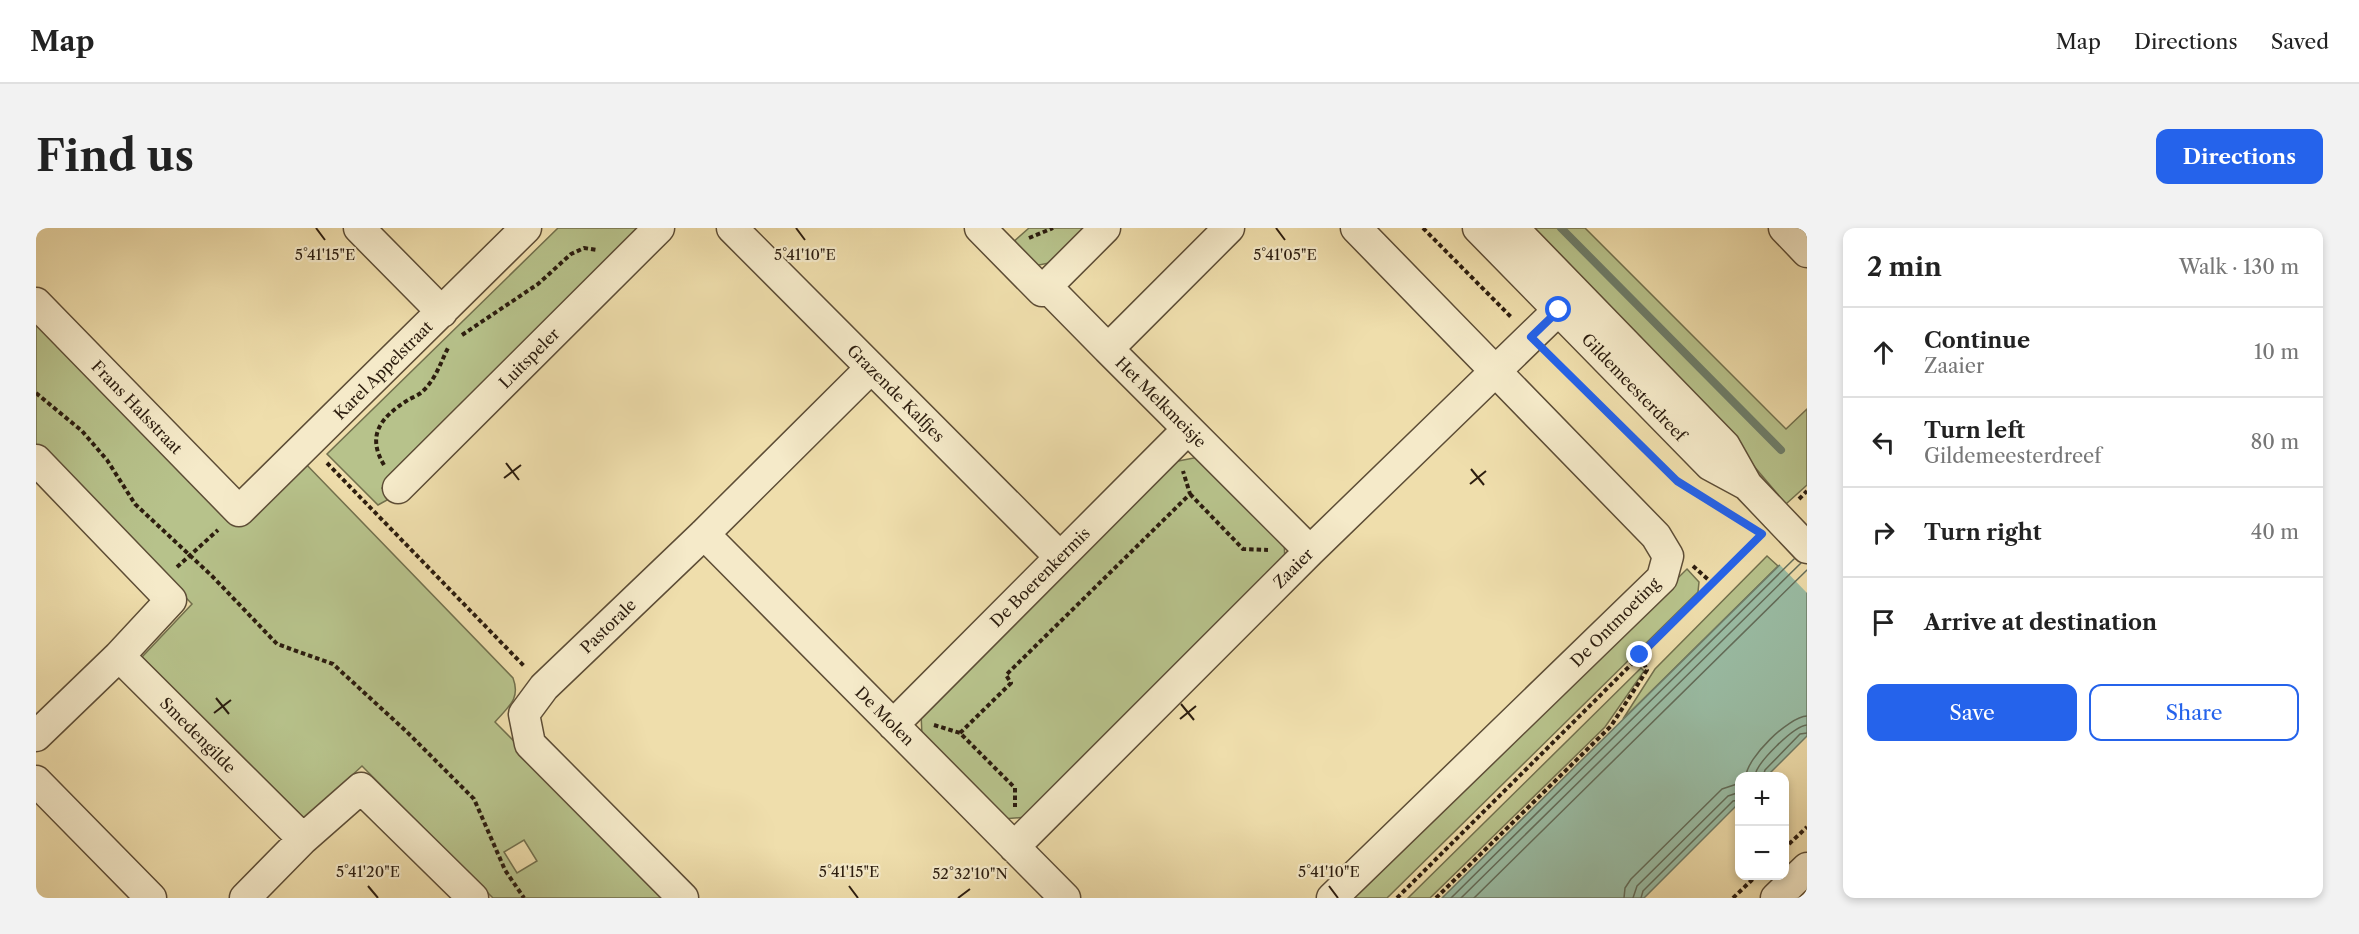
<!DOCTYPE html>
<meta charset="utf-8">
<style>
body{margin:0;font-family:"Libre Caslon Text",serif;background:#f2f2f2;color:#222}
.controls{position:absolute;right:18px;bottom:18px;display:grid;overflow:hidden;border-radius:12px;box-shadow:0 3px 9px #0003}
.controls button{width:54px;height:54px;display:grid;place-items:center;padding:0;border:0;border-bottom:2px solid #e0e0e0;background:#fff;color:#222;font:30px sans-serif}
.stop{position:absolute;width:18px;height:18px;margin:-14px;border:4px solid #2563eb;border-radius:50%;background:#fff}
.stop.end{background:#2563eb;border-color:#fff;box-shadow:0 2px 6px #0008}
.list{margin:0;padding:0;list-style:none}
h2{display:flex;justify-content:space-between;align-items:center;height:78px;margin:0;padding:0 24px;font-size:26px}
h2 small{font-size:20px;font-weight:400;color:#767676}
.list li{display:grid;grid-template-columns:39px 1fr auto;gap:18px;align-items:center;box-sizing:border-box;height:90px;padding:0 24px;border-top:2px solid #e0e0e0}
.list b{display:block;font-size:22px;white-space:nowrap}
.list p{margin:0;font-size:20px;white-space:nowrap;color:#767676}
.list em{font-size:20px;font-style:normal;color:#767676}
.actions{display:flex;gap:12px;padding:18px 24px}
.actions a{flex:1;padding:14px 0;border:2px solid #2563eb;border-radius:12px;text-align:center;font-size:21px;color:#2563eb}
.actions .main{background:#2563eb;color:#fff}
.icon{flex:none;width:33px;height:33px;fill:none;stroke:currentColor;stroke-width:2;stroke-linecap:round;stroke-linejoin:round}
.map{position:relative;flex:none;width:1771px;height:670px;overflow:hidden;border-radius:12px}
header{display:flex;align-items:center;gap:36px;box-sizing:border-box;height:84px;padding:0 30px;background:#fff;border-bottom:2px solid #e0e0e0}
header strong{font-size:28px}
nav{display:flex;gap:33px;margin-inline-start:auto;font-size:21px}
.intro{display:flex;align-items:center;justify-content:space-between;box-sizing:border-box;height:144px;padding:0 36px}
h1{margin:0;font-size:42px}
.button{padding:15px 27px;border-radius:12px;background:#2563eb;color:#fff;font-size:21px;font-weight:700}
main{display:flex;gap:36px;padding:0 36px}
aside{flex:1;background:#fff;border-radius:12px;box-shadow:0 3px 9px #0003}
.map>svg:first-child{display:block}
.green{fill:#b7c28b;stroke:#72704d;stroke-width:1.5;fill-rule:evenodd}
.water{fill:#9abda5;stroke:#6e7d69;stroke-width:1.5}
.pier{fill:#efdeac}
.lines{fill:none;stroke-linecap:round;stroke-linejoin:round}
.shore{stroke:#636d5a;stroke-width:1.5}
.stream{stroke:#6e7d69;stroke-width:8}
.minor-casing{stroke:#5d4d36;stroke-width:33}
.path{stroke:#2c1d0f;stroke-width:4;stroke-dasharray:4.5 3;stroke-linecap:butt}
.minor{stroke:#f5eac9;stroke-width:30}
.route{stroke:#2563eb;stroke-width:8}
.ticks{fill:none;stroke:#2c1d0f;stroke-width:2}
.labels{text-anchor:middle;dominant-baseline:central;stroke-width:4.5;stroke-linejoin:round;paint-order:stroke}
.street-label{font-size:16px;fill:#2c1d0f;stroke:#f5eac9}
.ticks-label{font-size:15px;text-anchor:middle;fill:#2c1d0f;stroke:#f5eac9;stroke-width:4.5;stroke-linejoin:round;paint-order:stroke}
</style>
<header>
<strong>Map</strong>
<nav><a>Map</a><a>Directions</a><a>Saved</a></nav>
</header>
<div class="intro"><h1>Find us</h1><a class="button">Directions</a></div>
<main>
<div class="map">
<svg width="1771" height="670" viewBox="0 0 1771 670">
<rect width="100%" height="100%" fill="#efdeac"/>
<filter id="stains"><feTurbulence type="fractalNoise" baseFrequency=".00333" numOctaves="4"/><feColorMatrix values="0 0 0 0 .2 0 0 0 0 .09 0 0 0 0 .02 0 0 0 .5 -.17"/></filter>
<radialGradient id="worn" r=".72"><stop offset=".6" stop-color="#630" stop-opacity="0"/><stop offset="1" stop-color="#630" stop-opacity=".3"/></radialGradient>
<path class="green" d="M522 0H610L346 260 353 271 342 277 291 226Z
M993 0H1053L1023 33 998 38 975 16Z
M1487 0H1549L1750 201 1771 181V257L1750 276 1689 204Z
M0 89 202 293 266 232 477 450C485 471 472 479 459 494L634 670H457L326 538 269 591 106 429 156 376 0 216ZM488 612 501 633 481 645 468 624Z
M1163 229 1248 311 1249 335 992 589 967 591 886 509 885 484 1137 234Z
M1731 328 1742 338 1587 491 1619 441Z
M1651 341 1663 354 1662 364 1351 670H1316Z
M1605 440 1608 443 1569 499 1394 670H1372Z"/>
<path class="water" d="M1771 310V508L1731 548H1704L1703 575 1608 670H1406Z"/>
<path class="pier" d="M1771 307V365L1742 335Z"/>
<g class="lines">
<path class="shore" d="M1710 548C1711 530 1752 489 1771 488
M1719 548C1720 535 1758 498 1771 497
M1727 548 1729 542 1764 506 1771 505
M1415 670 1758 331
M1425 670 1765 335
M1438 670 1771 342
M1588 670 1589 660 1595 651 1686 561 1704 555
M1597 670 1601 658 1692 568 1704 564
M1605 670 1607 663 1697 573 1704 572"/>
<path class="stream" d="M1525 0 1745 222"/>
<defs>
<path id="minor" d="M323 0 406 84
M696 0 1024 329
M944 0 1006 63 1069 0
M1193 0 1072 121 1274 323
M1442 0 1674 237 1711 257
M1477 0 1689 218 1711 257 1771 320
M1748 0 1771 24
M1010 58 1072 121
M0 75 203 283 490 0
M0 232 135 372 83 428 267 611 325 560 437 670
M362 260 623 0
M668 306 1029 670
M857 497 1152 201
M0 508 83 428
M0 553 115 670
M978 619 1274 323 1540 65
M209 670 267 611
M647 670 494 516 488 486 508 459 668 306 835 140
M1296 670 1626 350 1632 328 1620 308 1320 0
M1740 670 1771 640"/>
</defs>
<use href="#minor" class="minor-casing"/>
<path class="path" d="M1387 0 1475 89
M993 10 1017 0
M426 107 502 56 535 26 548 20 561 22
M1514 128 1641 253 1707 295
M0 165 46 203 71 232 99 276 176 348 241 416 297 436 371 504 438 571 469 642 488 670
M291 235 489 439
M348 237C330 207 345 189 372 172 377 169 384 167 388 162 401 149 405 133 413 118
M1154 266 1207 321 1232 322
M1763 271 1771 263
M1657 338 1676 355
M141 339 182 302
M898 497 924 505 979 560V579
M924 505 975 455 970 447 1154 266 1147 243
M1753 616 1771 599
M1361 670 1723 309
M1400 670 1575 498 1611 442 1604 427
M1697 670 1718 650"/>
<use href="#minor" class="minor"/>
</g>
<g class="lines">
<path class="route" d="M1523 82 1495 109 1641 253 1726 306 1604 427"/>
</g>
<path class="ticks" d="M280 0 289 12M760 0 769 12M1240 0 1249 12M470 235 483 252M1435 241 1448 257M468 250 485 237M1434 256 1450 243M180 470 193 486M1145 476 1158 492M178 485 195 472M1144 491 1160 478M332 658 342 670M813 658 822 670M1293 658 1302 670M922 670 934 661"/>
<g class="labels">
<g class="street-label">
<text transform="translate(493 130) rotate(-45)">Luitspeler</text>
<text transform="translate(347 142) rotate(-45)">Karel Appelstraat</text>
<text transform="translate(1598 159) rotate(46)">Gildemeesterdreef</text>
<text transform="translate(860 165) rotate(45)">Grazende Kalfjes</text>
<text transform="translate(1125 174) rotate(45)">Het Melkmeisje</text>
<text transform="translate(101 179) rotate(46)">Frans Halsstraat</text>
<text transform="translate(1257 340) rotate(-45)">Zaaier</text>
<text transform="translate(1004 349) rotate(-45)">De Boerenkermis</text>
<text transform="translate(1579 394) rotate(-45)">De Ontmoeting</text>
<text transform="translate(572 398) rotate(-44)">Pastorale</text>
<text transform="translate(849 488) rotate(45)">De Molen</text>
<text transform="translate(162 507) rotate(45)">Smedengilde</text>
</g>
</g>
<g class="ticks-label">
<text x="769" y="32">5°41'10"E</text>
<text x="1249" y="32">5°41'05"E</text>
<text x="289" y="32">5°41'15"E</text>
<text x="332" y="649">5°41'20"E</text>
<text x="813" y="649">5°41'15"E</text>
<text x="1293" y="649">5°41'10"E</text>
<text x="934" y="651">52°32'10"N</text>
</g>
<rect width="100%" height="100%" filter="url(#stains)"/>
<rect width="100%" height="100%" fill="url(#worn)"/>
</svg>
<div class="controls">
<button>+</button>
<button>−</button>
</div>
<div class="stop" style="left:1523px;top:82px"></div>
<div class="stop end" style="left:1604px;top:427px"></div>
</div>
<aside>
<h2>2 min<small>Walk · 130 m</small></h2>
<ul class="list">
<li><svg class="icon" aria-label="ahead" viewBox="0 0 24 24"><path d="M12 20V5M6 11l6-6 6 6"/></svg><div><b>Continue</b><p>Zaaier</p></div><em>10 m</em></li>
<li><svg class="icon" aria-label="left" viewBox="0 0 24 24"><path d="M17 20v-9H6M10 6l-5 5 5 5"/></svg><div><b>Turn left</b><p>Gildemeesterdreef</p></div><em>80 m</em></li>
<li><svg class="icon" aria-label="right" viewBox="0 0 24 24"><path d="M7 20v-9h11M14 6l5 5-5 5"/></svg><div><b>Turn right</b></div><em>40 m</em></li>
<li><svg class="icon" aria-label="arrive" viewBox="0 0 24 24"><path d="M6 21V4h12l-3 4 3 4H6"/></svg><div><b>Arrive at destination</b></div></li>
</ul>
<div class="actions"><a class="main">Save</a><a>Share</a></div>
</aside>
</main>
